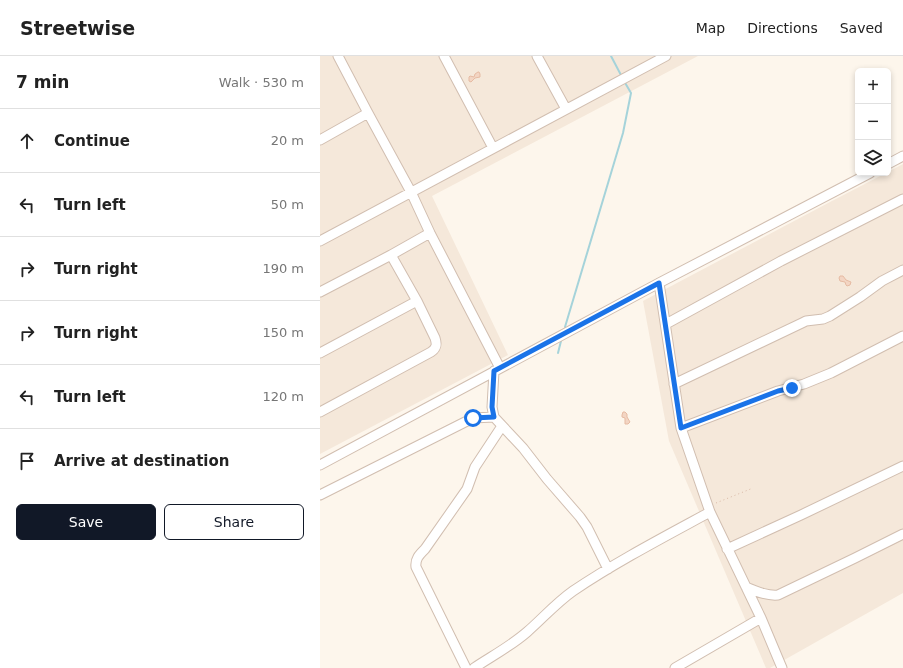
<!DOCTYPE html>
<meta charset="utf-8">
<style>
body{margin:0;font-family:"DejaVu Sans",sans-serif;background:#f2f2f2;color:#222}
.controls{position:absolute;right:12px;top:12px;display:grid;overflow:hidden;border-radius:6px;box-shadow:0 2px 6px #0003}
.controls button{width:36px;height:36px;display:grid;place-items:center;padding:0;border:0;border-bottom:1px solid #e0e0e0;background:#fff;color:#222;font:20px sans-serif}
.stop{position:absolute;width:12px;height:12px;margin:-9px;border:3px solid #1a73e8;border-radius:50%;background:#fff}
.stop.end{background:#1a73e8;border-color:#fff;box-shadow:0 1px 4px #0008}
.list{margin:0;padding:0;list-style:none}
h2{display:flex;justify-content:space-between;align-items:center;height:52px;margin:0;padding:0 16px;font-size:17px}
h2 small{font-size:13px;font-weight:400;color:#767676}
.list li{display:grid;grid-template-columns:26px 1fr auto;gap:12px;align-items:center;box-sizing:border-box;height:64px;padding:0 16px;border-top:1px solid #e0e0e0}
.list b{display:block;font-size:15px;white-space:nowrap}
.list em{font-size:13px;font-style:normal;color:#767676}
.actions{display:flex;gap:8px;padding:12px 16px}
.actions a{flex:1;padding:9px 0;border:1px solid #111827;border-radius:6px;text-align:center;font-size:14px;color:#111827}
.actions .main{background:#111827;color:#fff}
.icon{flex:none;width:22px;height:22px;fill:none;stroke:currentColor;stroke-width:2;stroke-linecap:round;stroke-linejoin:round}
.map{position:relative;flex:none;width:583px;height:612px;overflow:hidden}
header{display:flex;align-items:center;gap:24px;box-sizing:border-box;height:56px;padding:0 20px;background:#fff;border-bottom:1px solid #e0e0e0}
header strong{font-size:19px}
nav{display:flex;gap:22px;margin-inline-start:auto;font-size:14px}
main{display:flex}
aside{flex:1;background:#fff}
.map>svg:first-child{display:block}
.residential{fill:#f5e8da}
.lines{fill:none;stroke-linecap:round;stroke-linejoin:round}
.stream{stroke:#a5d3da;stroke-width:2}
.building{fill:#f3d5c3;stroke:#e6bba3}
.minor-casing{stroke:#d1beb0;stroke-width:11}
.path{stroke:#d9b8a5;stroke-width:1;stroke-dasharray:1 3;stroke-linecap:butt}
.minor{stroke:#fff;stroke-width:9}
.route{stroke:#1a73e8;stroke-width:5}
</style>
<header>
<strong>Streetwise</strong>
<nav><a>Map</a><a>Directions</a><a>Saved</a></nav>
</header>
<main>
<aside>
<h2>7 min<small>Walk · 530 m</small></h2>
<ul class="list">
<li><svg class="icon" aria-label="ahead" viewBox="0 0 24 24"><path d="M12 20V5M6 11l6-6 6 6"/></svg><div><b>Continue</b></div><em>20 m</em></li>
<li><svg class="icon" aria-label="left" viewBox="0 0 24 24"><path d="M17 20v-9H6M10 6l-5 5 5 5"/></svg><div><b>Turn left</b></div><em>50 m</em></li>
<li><svg class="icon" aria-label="right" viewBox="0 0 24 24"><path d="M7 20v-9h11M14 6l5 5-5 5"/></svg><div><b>Turn right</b></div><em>190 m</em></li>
<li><svg class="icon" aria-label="right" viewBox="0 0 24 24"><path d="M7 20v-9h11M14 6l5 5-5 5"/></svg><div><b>Turn right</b></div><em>150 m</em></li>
<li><svg class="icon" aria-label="left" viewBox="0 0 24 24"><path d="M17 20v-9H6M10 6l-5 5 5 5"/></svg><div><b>Turn left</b></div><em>120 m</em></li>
<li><svg class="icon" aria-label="arrive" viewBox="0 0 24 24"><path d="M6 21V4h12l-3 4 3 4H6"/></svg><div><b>Arrive at destination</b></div></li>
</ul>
<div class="actions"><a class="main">Save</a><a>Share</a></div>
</aside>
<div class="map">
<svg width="583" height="612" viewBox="0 0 583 612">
<rect width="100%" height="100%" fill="#fdf6ec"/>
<path class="residential" d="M0 0H378L112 140 188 299 0 398Z
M583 108V537L450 612H446L349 385 323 245 510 146 566 117H568V116Z"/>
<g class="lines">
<path class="stream" d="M291 0 302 21
M245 271 303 77 311 37 304 25
M238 297 241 285"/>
</g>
<path class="building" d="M158 16H159L160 18V21L155 22 151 26 149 25V21L150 20 154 21 155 18Z
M520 220H523L526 224 531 226 530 229 527 230 526 229 525 226 520 225 519 222Z
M303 356H305L307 358V361L310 366 308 368H305V362L302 361V359Z"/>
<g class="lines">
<defs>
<path id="minor" d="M18 0 48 57 91 136 110 177 180 312
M124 0 173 92
M217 0 246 53
M0 84 48 57
M568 108 583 100
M0 185 346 0
M339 227 361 372 390 456 441 562 462 612
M0 236 71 199 110 177
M346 268 461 205 583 143
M0 297 97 245
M174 315 172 351 174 361 203 392 227 423 260 461 267 471 288 513
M354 328 482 267 486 265 503 263 510 260 540 241 562 225 583 214
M0 356 111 296C117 292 117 288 115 282L97 245 71 199
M361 372 458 335 484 328 511 317 583 280
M0 409 339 227 550 117
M0 439 153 362 174 361
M407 493 481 459 583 410
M426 531C436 535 446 540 458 539L535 502 583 478
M146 612 96 511C95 503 99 499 105 493L147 433 155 411 182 370
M154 612C172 600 191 590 207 576 223 562 236 547 253 535 296 506 344 481 390 456
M355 612 441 562"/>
</defs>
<use href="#minor" class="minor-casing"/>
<path class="path" d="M396 447 433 432"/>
<use href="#minor" class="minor"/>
</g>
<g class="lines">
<path class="route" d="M153 362 174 361 172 351 174 315 339 227 361 372 458 335 472 332"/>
</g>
</svg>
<div class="controls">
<button>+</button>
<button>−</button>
<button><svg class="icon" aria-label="layers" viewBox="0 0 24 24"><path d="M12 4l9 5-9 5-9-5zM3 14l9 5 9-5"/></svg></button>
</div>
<div class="stop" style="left:153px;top:362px"></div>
<div class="stop end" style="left:472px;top:332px"></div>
</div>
</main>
